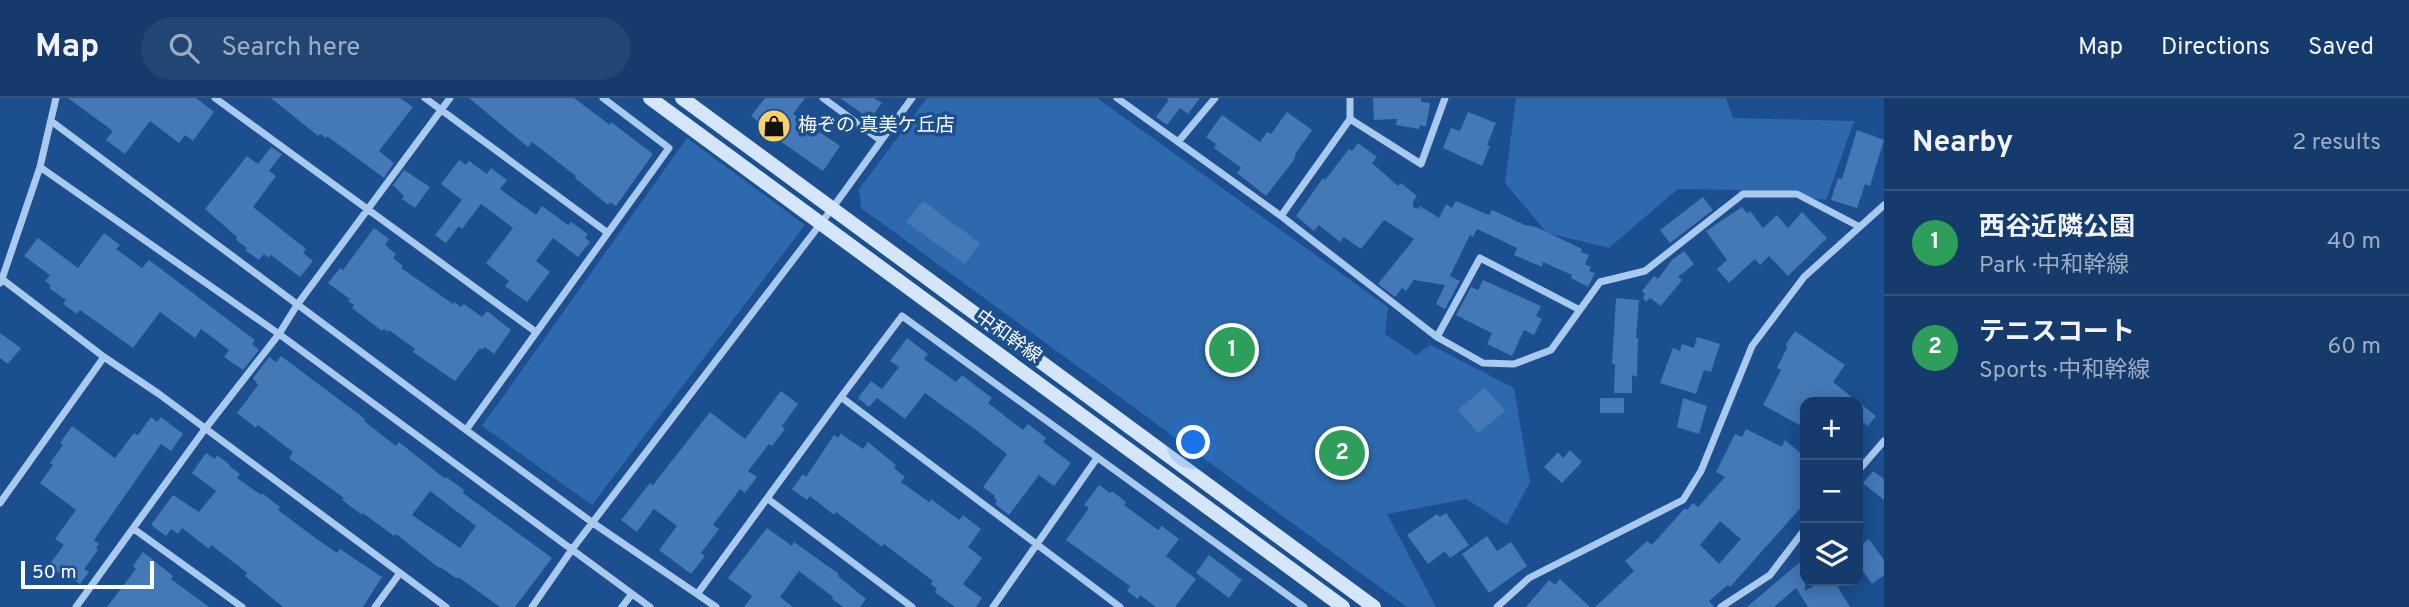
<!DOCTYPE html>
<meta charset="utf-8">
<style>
body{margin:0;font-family:Overpass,"Noto Sans JP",sans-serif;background:#214673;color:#f1f3f6}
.controls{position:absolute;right:21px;bottom:21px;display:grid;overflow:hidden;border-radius:14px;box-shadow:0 4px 18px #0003}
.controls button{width:63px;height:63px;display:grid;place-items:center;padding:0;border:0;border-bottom:2px solid #33557e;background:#143b6b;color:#f1f3f6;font:35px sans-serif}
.scale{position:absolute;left:21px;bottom:18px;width:133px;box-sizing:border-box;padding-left:7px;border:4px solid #fff;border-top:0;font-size:19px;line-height:24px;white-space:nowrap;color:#fff;-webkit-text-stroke:5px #1b4f8f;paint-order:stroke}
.you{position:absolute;left:1194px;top:345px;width:24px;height:24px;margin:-18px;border:5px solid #fff;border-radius:50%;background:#1a73e8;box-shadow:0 0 0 10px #1a73e833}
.badge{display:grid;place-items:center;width:46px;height:46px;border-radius:50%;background:#ffd166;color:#fff;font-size:23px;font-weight:700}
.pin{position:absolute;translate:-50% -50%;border:4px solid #fff;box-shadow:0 2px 7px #0006}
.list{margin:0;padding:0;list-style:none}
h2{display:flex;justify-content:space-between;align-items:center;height:91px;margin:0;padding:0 28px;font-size:30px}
h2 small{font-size:23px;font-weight:400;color:#9dadc1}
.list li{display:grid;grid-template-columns:46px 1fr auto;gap:21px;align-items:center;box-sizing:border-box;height:105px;padding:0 28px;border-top:2px solid #33557e}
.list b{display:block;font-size:26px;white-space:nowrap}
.list p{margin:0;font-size:23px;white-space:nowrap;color:#9dadc1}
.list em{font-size:23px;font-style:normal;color:#9dadc1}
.icon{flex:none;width:38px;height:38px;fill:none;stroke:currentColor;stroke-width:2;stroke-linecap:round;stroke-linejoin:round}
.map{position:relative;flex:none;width:1884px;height:509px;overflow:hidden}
header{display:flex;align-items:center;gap:42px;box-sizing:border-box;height:98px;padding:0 35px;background:#143b6b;border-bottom:2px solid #33557e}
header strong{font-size:33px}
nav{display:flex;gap:38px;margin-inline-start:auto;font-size:24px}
.search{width:490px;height:63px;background:#214673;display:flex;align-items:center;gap:18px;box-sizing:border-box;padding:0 24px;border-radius:38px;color:#9dadc1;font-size:26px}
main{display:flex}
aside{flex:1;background:#143b6b}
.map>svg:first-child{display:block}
.green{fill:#2e69ad}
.building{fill:#4478b7;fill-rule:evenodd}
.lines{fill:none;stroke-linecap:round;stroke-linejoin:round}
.street{stroke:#a9c9ee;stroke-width:7}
.secondary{stroke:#d6e6fa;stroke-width:14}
.labels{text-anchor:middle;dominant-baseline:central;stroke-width:7;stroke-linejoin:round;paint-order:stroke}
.poi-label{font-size:19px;fill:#fff;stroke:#1b4f8f;text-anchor:start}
.street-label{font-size:19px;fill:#fff;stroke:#1b4f8f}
</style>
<header>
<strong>Map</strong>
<div class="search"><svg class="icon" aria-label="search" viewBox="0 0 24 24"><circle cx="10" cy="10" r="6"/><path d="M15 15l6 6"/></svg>Search here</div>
<nav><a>Map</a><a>Directions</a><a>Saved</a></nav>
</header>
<main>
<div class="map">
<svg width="1884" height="509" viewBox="0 0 1884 509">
<rect width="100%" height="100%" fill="#1b4f8f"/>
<path class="green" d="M927 0H1097L1388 209 1385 236 1416 257 1431 247 1514 290 1530 384 1507 427 1466 401 1387 416 1436 509H1407L861 110 859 91Z
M1516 0H1726L1733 20 1854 23 1826 102 1737 92 1678 91 1609 150 1547 135 1505 85Z
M687 40 805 127 592 407 482 328Z"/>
<path class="building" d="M68 0H196L214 14 193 43 185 37 179 45 150 23 125 56 106 42 113 33Z
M271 0H400L413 9 379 53 394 65 384 80 327 38 326 40 320 36 318 38Z
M469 0H574L610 27 611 24 653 56 616 108 610 104 608 107 575 80 576 78 532 44 528 49Z
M765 0H805L793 16 840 48 823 73 780 43 781 41 751 18Z
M840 0H874L882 5 870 21Z
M1166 0H1200L1188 16 1180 10 1167 27 1156 19 1169 2Z
M1373 0H1421V4L1430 5 1426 29 1420 27 1419 31 1396 27 1397 21 1374 22Z
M1287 14 1312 32 1296 55 1294 62 1266 98 1237 75 1241 70 1214 50 1216 46 1206 39 1222 17 1260 44 1267 34 1271 36Z
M1468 14 1496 25 1487 47 1490 48 1482 68 1443 50 1451 30 1460 33Z
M1857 32 1884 42 1870 88 1865 86 1857 110 1831 102 1838 80 1842 81Z
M1358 45 1377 59 1372 65 1398 88 1401 85 1417 98 1413 103V109L1419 111 1420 108 1439 120 1446 106 1452 110 1456 103 1489 117 1492 112 1525 127 1536 129 1582 151 1581 154 1589 157 1585 166 1591 169 1589 173 1595 175 1588 189 1571 180 1572 177 1543 164 1542 169 1514 157 1517 150 1477 131 1473 139 1470 137 1450 178 1460 183 1445 211 1436 206 1445 187 1414 182 1406 193 1402 190 1395 199 1378 186 1414 141 1384 122 1361 151 1344 139 1340 144 1319 127 1314 133 1296 118 1323 80 1325 82 1349 51 1352 53Z
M271 49 282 56 269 73 276 78 253 109 306 151 303 155 313 163 300 179 271 157 269 160 264 156 259 162 245 152 247 150 236 142 237 139 205 111 247 58 258 66Z
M459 62 466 67 469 63 487 76 491 70 507 82 500 91 536 117 542 108 568 127 571 124 588 136 585 140 590 144 578 159 553 140 536 163 550 174 527 204 505 188 509 183 486 165 513 130 481 106 462 131 459 128 446 145 435 137 462 102 441 86Z
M404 72 430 89 415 110 402 101 404 98 393 87Z
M1703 99 1713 112 1670 145 1660 132Z
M923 103 980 145 965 166 906 124Z
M1742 109 1747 115 1750 113 1763 130 1777 117 1788 130 1802 114 1827 140 1788 178 1769 158 1760 167 1755 161 1729 185 1717 171 1727 162 1706 133Z
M374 130 389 141 385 147 396 156 393 160 403 168 401 170 453 206 454 204 461 209 464 206 482 219 487 213 511 232 494 256 485 249 482 252 480 250 455 283 413 254 415 251 389 232 388 234 384 231 382 233 352 210 354 207 348 203 350 201 328 185 340 170 343 172Z
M104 135 120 147 116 151 142 170 149 162 255 242 252 246 259 252 243 272 224 259 229 252 201 231 195 240 160 214 133 250 80 212 77 216 63 206 66 202 49 190 51 188 45 183 50 177 24 158 38 140 78 170Z
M1684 153 1694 166 1678 179 1682 182 1661 208 1650 200 1646 204 1643 200 1645 196 1642 193 1654 178 1658 181 1672 162Z
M1483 182 1541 208 1536 218 1542 221 1534 237 1524 232 1512 258 1487 246 1492 235 1456 217 1471 189 1478 192Z
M1616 200 1639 202 1636 240H1638L1637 279 1632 277V295H1614L1615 266H1612Z
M1795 233 1845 267 1833 284 1876 318 1868 328 1858 321V304H1805V330L1763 307 1781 272 1777 270 1787 250 1786 246Z
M0 235 21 250 8 266 0 260Z
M1697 239 1720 246 1711 274 1704 272 1696 296 1660 285 1673 250 1680 253 1682 246 1694 250Z
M907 240 928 256 924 261 956 284 962 277 992 300 988 305 1023 332 1028 326 1046 340 1043 344 1071 365 1054 388 1039 377 1009 417 995 406 997 402 994 400 995 398 983 389 1007 356 976 332 925 295 905 321 877 300 869 309 858 300 871 283 882 291 899 269 890 263Z
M281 258 365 321 364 323 396 348 399 344 444 380 446 379 464 392 463 395 552 460 515 509H500L458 479 457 481 440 469 439 470 396 436 394 438 363 415 362 417 342 402 344 400 289 360 293 354 258 327 256 330 237 315 258 287 253 280 269 259 276 264ZM430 393 476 428 460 450 412 417Z
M1485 289 1505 313 1478 335 1458 312Z
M781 293 798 306 782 328 785 331 772 348 769 346 748 373 757 379 745 395 740 391 713 427 719 431 701 455 705 458 691 476 659 452 677 428 654 411 637 434 621 422 650 385 653 387 710 314 745 341Z
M1600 300H1624V315H1600Z
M1683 300 1707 308 1699 336 1677 329Z
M151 319 157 324 161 319 183 336 171 353 161 346 94 442 99 446 96 450 98 452 84 471 89 474 80 486 71 480 69 483 49 467 64 447 55 441 76 412 40 385 53 367 50 365 63 347 60 345 72 328 115 360 134 335 138 337Z
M1746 331 1782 349 1785 342 1805 359V405L1730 489 1728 487 1709 503 1714 509H1595L1634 473 1625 463 1647 443 1652 447 1685 410 1687 412 1693 405 1698 409 1725 379 1716 374 1735 336 1742 339ZM1720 423 1741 441 1719 466 1700 447Z
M841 336 863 351 868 344 896 367 894 370 905 379 901 384 929 404 931 401 959 422 963 417 981 431 968 449 982 460 963 486 982 500 976 509H955L935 494 937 491 931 486 933 483 884 446 882 449 836 414 834 417 810 398 807 402 792 391 803 376 806 379 834 337 838 340Z
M1570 352 1582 364 1562 385 1544 369 1558 354 1563 360Z
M206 355 215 361 217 357 230 367 229 368 240 376 237 380 261 397 262 395 280 409 278 412 314 439 337 455 340 451 382 479 363 509H283L245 478 247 475 240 469 211 447 209 451 182 430 178 436 171 431 166 438 151 427 173 397 199 414 216 393 192 375Z
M1873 373 1884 381V402L1863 385Z
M1099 387 1110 395 1112 393 1126 404 1124 407 1158 432 1162 428 1179 441 1166 458 1196 481 1175 509H1156L1140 497 1138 501 1127 493 1130 488 1066 442 1089 410 1084 407Z
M1446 415 1469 447 1450 460 1445 453 1428 466 1407 437 1437 416 1440 419Z
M767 430 792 448 794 444 839 476 838 478 866 501 860 509H843L832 501 833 499 799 473 780 499 793 509H744L752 498 728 480Z
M1487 438 1497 453 1511 444 1527 468 1489 495 1462 456Z
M1869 441 1884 462V477L1872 486 1858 466V449Z
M143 454 173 478 171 481 209 509H107L136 471 133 468Z
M1209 457 1242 482 1229 500 1196 475Z
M1805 460V493L1823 483H1834L1850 509H1808L1796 490 1774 509H1747Z
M1560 481 1590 509H1526L1549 482 1555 487Z"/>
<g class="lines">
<path class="street" d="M56 0 40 69 279 236 650 509
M215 0 536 234
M425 0 608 135
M823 0 880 42
M1117 0 1281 118 1437 239 1483 265 1514 266 1551 252 1600 184 1645 173 1743 96H1797L1858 128
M1350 21V0
M51 23 466 332 669 50 603 0
M1178 44 1215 0
M1281 118 1350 21 1421 66 1445 0
M2 181 40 69
M0 185 2 181 104 259 159 296 446 509
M1437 239 1480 160 1580 212
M841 299 902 218 1304 509
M466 332 593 425 716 509
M1858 373 1884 343
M768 401 912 509
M0 405 104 259
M134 431 242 509
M698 495 841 299 1120 509
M76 509 205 331 279 236 297 207 450 0
M375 509 400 475
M532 509 573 450 831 112 912 0
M622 509 632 496
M993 509 1097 360
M1497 509 1529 480 1683 402 1701 373 1752 248 1804 179 1884 107
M1721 509 1770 477 1805 431"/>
<path class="secondary" d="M650 0 1343 509
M682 0 1374 509"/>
</g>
<defs>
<symbol id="shop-disc" viewBox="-11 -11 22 22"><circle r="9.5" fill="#ffd166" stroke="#1b4f8f"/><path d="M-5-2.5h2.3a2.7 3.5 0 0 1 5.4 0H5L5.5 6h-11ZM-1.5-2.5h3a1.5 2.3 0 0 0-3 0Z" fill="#111"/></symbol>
</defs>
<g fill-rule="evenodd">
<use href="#shop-disc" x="755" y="9" width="38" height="38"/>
</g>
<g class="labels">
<g class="poi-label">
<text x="798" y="28">梅ぞの 真美ケ丘店</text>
</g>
<g class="street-label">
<text transform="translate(1008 239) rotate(36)">中和幹線</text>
</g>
</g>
</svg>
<div class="controls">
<button>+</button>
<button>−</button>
<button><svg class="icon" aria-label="layers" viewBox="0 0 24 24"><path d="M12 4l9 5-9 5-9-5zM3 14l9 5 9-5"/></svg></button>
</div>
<div class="scale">50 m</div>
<div class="you"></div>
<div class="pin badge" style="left:1232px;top:252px;background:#2e9e5b">1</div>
<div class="pin badge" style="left:1342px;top:355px;background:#2e9e5b">2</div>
</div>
<aside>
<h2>Nearby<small>2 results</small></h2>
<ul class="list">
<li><span class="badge" style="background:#2e9e5b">1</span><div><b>西谷近隣公園</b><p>Park · 中和幹線</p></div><em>40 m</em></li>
<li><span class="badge" style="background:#2e9e5b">2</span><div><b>テニスコート</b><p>Sports · 中和幹線</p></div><em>60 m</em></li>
</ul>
</aside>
</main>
